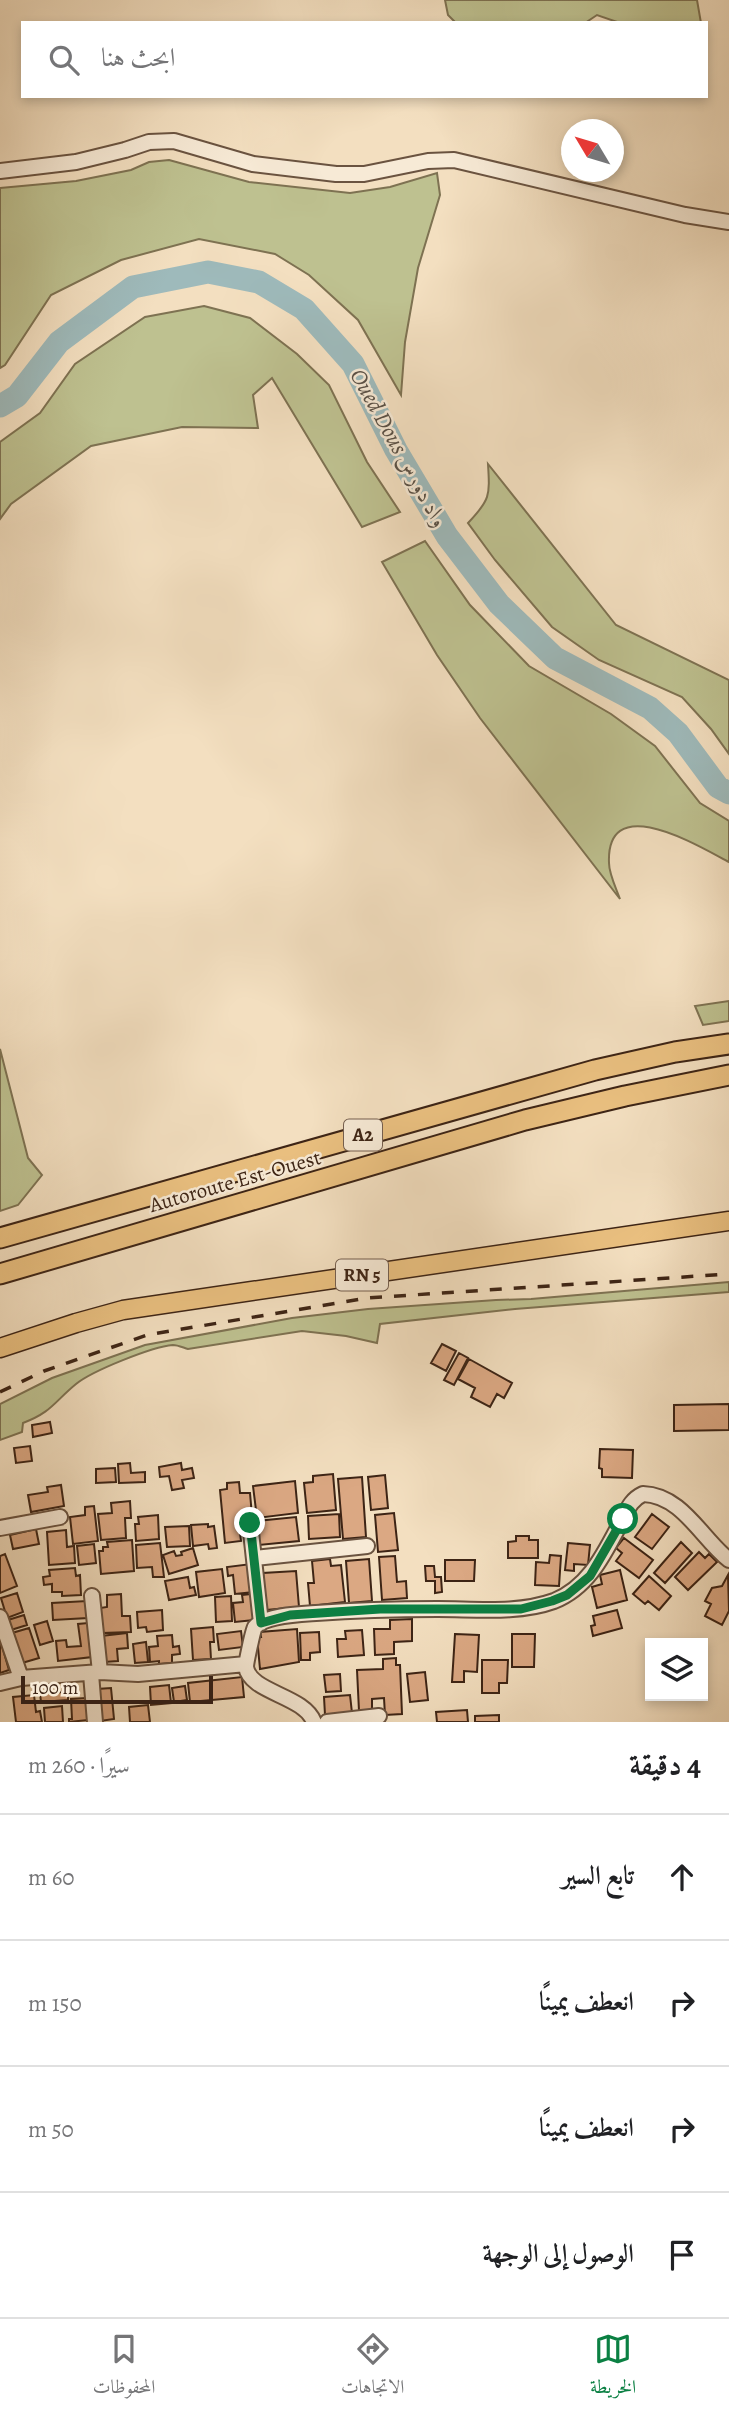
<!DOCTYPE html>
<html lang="ar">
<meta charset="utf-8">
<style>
body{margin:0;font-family:Alegreya,Amiri,serif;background:#f2f2f2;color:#202124;direction:rtl}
.controls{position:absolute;right:21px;bottom:21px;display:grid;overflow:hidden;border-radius:0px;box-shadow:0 4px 10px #0003}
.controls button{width:63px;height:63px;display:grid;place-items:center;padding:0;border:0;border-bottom:2px solid #e0e0e0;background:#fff;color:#202124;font:35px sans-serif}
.compass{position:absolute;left:561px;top:119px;width:63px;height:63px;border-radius:50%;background:#fff;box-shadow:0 4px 10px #0003;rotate:308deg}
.scale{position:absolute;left:21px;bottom:18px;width:192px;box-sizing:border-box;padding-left:7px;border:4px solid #3d2415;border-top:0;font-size:19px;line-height:24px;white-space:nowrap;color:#3d2415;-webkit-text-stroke:5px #f7ead6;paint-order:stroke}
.stop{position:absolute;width:21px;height:21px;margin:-16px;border:5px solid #0b8043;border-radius:50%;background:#fff}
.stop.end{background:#0b8043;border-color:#fff;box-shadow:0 2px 7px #0008}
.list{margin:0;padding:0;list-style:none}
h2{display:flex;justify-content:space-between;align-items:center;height:91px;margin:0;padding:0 28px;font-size:30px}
h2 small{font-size:23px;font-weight:400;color:#757577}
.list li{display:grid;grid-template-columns:46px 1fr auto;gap:21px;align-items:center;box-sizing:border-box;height:126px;padding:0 28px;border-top:2px solid #e0e0e0}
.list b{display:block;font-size:26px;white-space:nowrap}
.list em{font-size:23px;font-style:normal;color:#757577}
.icon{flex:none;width:38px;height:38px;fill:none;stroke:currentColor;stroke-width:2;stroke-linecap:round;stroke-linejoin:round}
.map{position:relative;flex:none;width:729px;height:1722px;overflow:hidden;direction:ltr}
.search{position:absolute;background:#fff;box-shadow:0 4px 10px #0003;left:21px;right:21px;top:21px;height:77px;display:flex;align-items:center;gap:18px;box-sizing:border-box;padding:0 24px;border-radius:0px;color:#757577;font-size:26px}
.sheet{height:595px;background:#fff}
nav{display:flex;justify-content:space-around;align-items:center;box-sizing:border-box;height:98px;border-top:2px solid #e0e0e0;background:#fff;font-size:19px;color:#757577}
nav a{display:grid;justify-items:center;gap:4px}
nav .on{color:#0b8043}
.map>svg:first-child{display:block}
.green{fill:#bec190;stroke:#7e7252;stroke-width:2}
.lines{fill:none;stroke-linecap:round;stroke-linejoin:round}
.river{stroke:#9ebabb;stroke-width:23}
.building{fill:#dba883;stroke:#3d2415;stroke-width:2}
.minor-casing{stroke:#6a5340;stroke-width:18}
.major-casing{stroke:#3d2415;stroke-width:21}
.highway-casing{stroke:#3d2415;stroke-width:23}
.minor{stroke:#f7ead6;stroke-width:14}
.major{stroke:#eac080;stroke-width:18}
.highway{stroke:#eac080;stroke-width:19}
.rail{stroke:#3d2415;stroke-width:3.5;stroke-dasharray:12 12;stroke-linecap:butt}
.route{stroke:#0b8043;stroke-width:9}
.labels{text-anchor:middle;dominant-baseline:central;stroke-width:5;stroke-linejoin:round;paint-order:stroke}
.shield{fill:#f7ead6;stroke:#755f4f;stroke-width:2}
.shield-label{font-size:19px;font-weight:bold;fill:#3d2415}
.street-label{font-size:21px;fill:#3d2415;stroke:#f7ead6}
.water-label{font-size:23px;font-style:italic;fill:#5a5147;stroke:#f7ead6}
</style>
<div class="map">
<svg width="729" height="1722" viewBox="0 0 729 1722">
<rect width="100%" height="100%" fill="#f3dfc0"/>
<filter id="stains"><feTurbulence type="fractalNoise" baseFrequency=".00286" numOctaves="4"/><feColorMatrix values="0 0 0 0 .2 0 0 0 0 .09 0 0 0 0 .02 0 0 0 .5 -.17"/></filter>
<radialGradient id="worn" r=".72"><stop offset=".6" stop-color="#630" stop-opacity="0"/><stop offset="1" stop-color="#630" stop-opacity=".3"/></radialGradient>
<path class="green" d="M445 0H697L701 23H620L597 15 585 23H456L448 15Z
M169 160 249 182 350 193 390 187 437 173 440 195 418 268 405 342 401 395 358 320 309 275 275 254 199 239 121 260 51 295 5 365 0 368V188L76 181 131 170 149 162Z
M204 306 250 318 297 354 329 385 367 462 400 512 362 527 272 378 253 395 258 428 182 427 91 446 11 504 0 519V442L40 413 75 364 145 317Z
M488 464 616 625 729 680V754L711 729 682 697 599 660 552 627 495 560 468 523C490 500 490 496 488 464Z
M425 541 470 605 529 666 611 714 655 746 700 803 729 821V862C700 847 606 789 609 863 609 874 616 888 620 899L480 718 437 655 382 562Z
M729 1001V1021L703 1025 695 1006Z
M0 1049 28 1158 42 1175 18 1205 0 1211Z
M729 1282V1292L515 1309 380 1324 377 1343 346 1336 302 1331 188 1349C184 1348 178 1345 173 1345 151 1347 92 1371 76 1384 54 1402 52 1412 23 1423L22 1432 0 1440V1404L52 1378 145 1345 292 1318 368 1309 496 1300 531 1299Z"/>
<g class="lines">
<path class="river" d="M0 406 17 396 59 342 133 287 208 272 259 282 304 309 353 364 396 450 447 536 499 604 555 658 650 708 678 733 718 787 729 793"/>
</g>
<path class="building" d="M442 1344 456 1351 446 1371 431 1363Z
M459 1353 468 1358 454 1385 444 1380Z
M469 1359 512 1383 504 1398 497 1394 490 1407 471 1397 475 1388 458 1379Z
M729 1404V1430L674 1431V1405Z
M50 1422 52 1433 33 1437 32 1425Z
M30 1446 32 1461 16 1463 14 1448Z
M600 1449 633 1450 632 1478 602 1477V1469L599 1468Z
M130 1463 131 1473 145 1472V1482L119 1483 118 1464Z
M181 1463 182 1470 192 1468 194 1478 182 1480 184 1488 172 1490 169 1476 160 1477 159 1467Z
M115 1468 116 1482 96 1483V1469Z
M333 1474 336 1510 307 1513 304 1483 313 1482V1476Z
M385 1475 388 1508 371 1510 368 1477Z
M362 1477 366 1537 343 1539 338 1479Z
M295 1481 298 1513 257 1518 253 1486Z
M239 1482 240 1493H250L252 1516 238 1517 241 1541 225 1543 220 1490 227 1489V1483Z
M61 1485 64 1506 31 1512 28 1495 48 1492 47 1487Z
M130 1501 131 1518H125L126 1538 101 1540 98 1514 112 1513 111 1503Z
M94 1506 98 1541 73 1544 70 1517 85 1515V1507Z
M394 1513 398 1550 378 1552 375 1515Z
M339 1514 340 1537 309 1539 308 1516Z
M652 1514 669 1527 652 1549 635 1537Z
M158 1515 159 1539 136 1541 135 1524H139L138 1517Z
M296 1517 299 1541 259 1545 257 1521Z
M208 1524V1527L214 1526 217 1548 209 1549 208 1544 193 1546 191 1525Z
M189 1526 190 1546 167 1547 165 1527Z
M36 1529 39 1544 13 1549 10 1535Z
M66 1530 67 1547 74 1546 75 1563 49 1565 47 1532Z
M516 1536H529V1540H538V1558H508V1542L516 1541Z
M624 1538 653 1560 639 1578 616 1561 622 1553 616 1548Z
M132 1540 134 1571 101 1574 99 1551H103V1547H108L107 1542Z
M681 1542 692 1553 665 1583 654 1573Z
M160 1543 164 1577H153L152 1567 137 1568 136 1545Z
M568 1543 590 1545 588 1565 574 1564V1571L565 1570Z
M94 1544 96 1563 79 1565 77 1546Z
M193 1548 198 1565 169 1574 163 1555 174 1551 176 1556 182 1555 181 1552Z
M699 1552 705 1558 709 1554 717 1562 688 1590 675 1577Z
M5 1554 17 1586 0 1593V1556Z
M550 1555 561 1556 559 1586 535 1585 536 1562 549 1563Z
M395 1556 397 1582 406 1581 407 1598 382 1600 379 1557Z
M330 1559 331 1566 341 1565 345 1602 310 1606 308 1583H314L312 1561Z
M369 1559 372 1601 349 1603 346 1561Z
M445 1560H475L474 1581H445Z
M251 1564 254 1592 235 1594 233 1575 228 1576 227 1567Z
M425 1566H434L435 1577H441L442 1592 435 1593V1581H426Z
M75 1568 76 1576 80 1575 81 1595 62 1596V1592H52V1584L44 1585 43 1577 50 1576 49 1570Z
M222 1569 225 1593 199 1597 196 1572Z
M620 1570 627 1600 597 1608 592 1587 602 1584 600 1575Z
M296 1571 299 1607 266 1610 263 1573Z
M728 1575 729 1611 722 1625 705 1616 711 1604 705 1601 712 1588 722 1586Z
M649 1576 671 1596 659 1610 648 1601 645 1604 633 1594Z
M188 1577 190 1588 194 1587 196 1595 169 1600 165 1581Z
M17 1593 23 1612 7 1618 1 1598Z
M121 1594 122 1616H130L131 1632 102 1633 100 1608 107 1607V1595Z
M251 1594 254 1620 235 1622 233 1603 243 1602 242 1595Z
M231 1596 232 1621 216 1622 215 1597Z
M87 1601 88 1618 53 1620 52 1603Z
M162 1610 163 1630 147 1632 146 1627 138 1628 137 1612Z
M617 1610 622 1628 593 1636 591 1626 595 1625 593 1616Z
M24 1615 27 1625 11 1630 8 1620Z
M412 1619V1641L394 1642V1654L375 1655 374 1629H390V1620Z
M47 1621 53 1641 40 1645 34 1625Z
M88 1623 92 1657 58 1661 56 1641 66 1640 67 1647 81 1646 78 1624Z
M213 1627 214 1642H210L211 1659 193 1660 191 1629Z
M29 1628 39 1658 22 1663 12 1633Z
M297 1629 299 1662 260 1669 257 1637H261L260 1632Z
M362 1630 364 1655 338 1657 337 1639H346L345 1631Z
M241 1631 243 1647 219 1650 217 1634Z
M319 1632 320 1652 310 1653V1660H301L300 1633Z
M127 1633 128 1648 117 1649 118 1661 104 1662 101 1636Z
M455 1634 479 1635 477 1672 464 1671V1682H452Z
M512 1634H535L534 1667H512Z
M172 1635 173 1647 179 1646 180 1654 172 1655V1663L159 1664V1661L150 1662 149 1647 158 1646 157 1636Z
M0 1639 9 1670 0 1673Z
M146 1642 148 1662 135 1663 133 1644Z
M396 1658V1665H400L402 1714 385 1715 384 1698 372 1699V1710L359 1711 357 1670 383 1669V1659Z
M482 1660H508L507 1683H499V1693H482Z
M425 1672 428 1700 410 1702 407 1674Z
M340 1674 341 1691 326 1692 324 1675Z
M242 1677 244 1697 190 1702 188 1683Z
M169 1685 171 1703 151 1705 150 1687Z
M185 1686 187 1700 174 1702 172 1688Z
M111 1688 114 1719 100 1721 97 1689Z
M68 1692V1700L41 1702 40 1693Z
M34 1695 36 1712 40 1711 42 1722H16L13 1697Z
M350 1695 352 1713 325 1715 324 1697Z
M86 1698 88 1720 69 1722V1719H72L71 1699Z
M148 1705 150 1722H130L129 1707Z
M62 1706 63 1722H45L44 1708Z
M467 1710 468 1722H437L436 1712Z
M499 1715V1722H475V1716Z"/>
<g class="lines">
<defs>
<path id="minor" d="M0 171 76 162 125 150 149 142 174 141 253 164 336 174H364L428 161 454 160 685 215 729 222
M250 1523 261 1623
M0 1528 60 1517
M255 1558 367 1546
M92 1596 100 1672
M0 1617 21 1678
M91 1674 95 1722
M0 1683 21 1678 100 1672 138 1674 246 1664
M314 1722C304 1695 250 1693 246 1667 246 1663 253 1630 255 1627 266 1615 301 1614 316 1613 357 1610 397 1609 438 1609 476 1609 518 1614 554 1601 589 1587 604 1554 621 1522 627 1511 630 1500 643 1494 682 1495 702 1539 729 1560
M327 1722 379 1716"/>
<path id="major" d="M0 1348 76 1323 123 1310 729 1221"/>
<path id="highway" d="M0 1238 595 1070 675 1052 729 1044
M0 1274 525 1120 625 1096 729 1075"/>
</defs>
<use href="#minor" class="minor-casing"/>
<use href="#major" class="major-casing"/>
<use href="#highway" class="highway-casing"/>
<use href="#minor" class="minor"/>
<use href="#major" class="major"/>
<use href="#highway" class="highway"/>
<path class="rail" d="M0 1392 44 1371 147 1335 367 1298 729 1274"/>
</g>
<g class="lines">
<path class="route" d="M250 1523 261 1623 290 1615 380 1609H521L552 1601 567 1595 590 1576 623 1519"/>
</g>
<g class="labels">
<g class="shield">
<rect x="344" y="1119.5" width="38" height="31" rx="5"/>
<rect x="336" y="1259.5" width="52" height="31" rx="5"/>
</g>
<g class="shield-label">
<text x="363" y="1135">A2</text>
<text x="362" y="1275">RN 5</text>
</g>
<g class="street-label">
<text transform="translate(235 1181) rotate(-16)">Autoroute Est-Ouest</text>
</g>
<g class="water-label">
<text transform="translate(399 448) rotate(61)">Oued Dous واد دورس</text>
</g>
</g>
<rect width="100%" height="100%" filter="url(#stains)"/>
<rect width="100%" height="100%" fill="url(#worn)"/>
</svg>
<div class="controls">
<button><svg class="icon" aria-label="layers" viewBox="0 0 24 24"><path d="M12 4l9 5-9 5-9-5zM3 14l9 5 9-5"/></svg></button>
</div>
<svg class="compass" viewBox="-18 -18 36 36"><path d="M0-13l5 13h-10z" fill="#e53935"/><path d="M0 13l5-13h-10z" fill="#757577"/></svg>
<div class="scale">100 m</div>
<div class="stop" style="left:623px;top:1519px"></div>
<div class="stop end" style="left:250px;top:1523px"></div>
<div class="search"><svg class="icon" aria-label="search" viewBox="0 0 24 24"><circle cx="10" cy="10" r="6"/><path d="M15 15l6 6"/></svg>ابحث هنا</div>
</div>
<section class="sheet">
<h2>4 دقيقة<small>سيرًا · 260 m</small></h2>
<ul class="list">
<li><svg class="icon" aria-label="ahead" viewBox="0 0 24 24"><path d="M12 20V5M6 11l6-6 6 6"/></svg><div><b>تابع السير</b></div><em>60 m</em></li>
<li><svg class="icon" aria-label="right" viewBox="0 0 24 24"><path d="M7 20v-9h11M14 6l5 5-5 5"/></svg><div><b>انعطف يمينًا</b></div><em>150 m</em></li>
<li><svg class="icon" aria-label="right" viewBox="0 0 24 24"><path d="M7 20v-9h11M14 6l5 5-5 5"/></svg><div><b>انعطف يمينًا</b></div><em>50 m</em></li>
<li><svg class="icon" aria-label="arrive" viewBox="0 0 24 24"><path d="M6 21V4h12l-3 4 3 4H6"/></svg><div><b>الوصول إلى الوجهة</b></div></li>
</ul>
</section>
<nav>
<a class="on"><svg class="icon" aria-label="map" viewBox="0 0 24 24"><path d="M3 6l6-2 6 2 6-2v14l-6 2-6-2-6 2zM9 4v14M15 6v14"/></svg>الخريطة</a>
<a><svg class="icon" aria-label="directions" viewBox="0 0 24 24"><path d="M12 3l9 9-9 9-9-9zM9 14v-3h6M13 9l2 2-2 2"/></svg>الاتجاهات</a>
<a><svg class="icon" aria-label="saved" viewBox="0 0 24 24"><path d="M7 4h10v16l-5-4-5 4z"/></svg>المحفوظات</a>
</nav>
